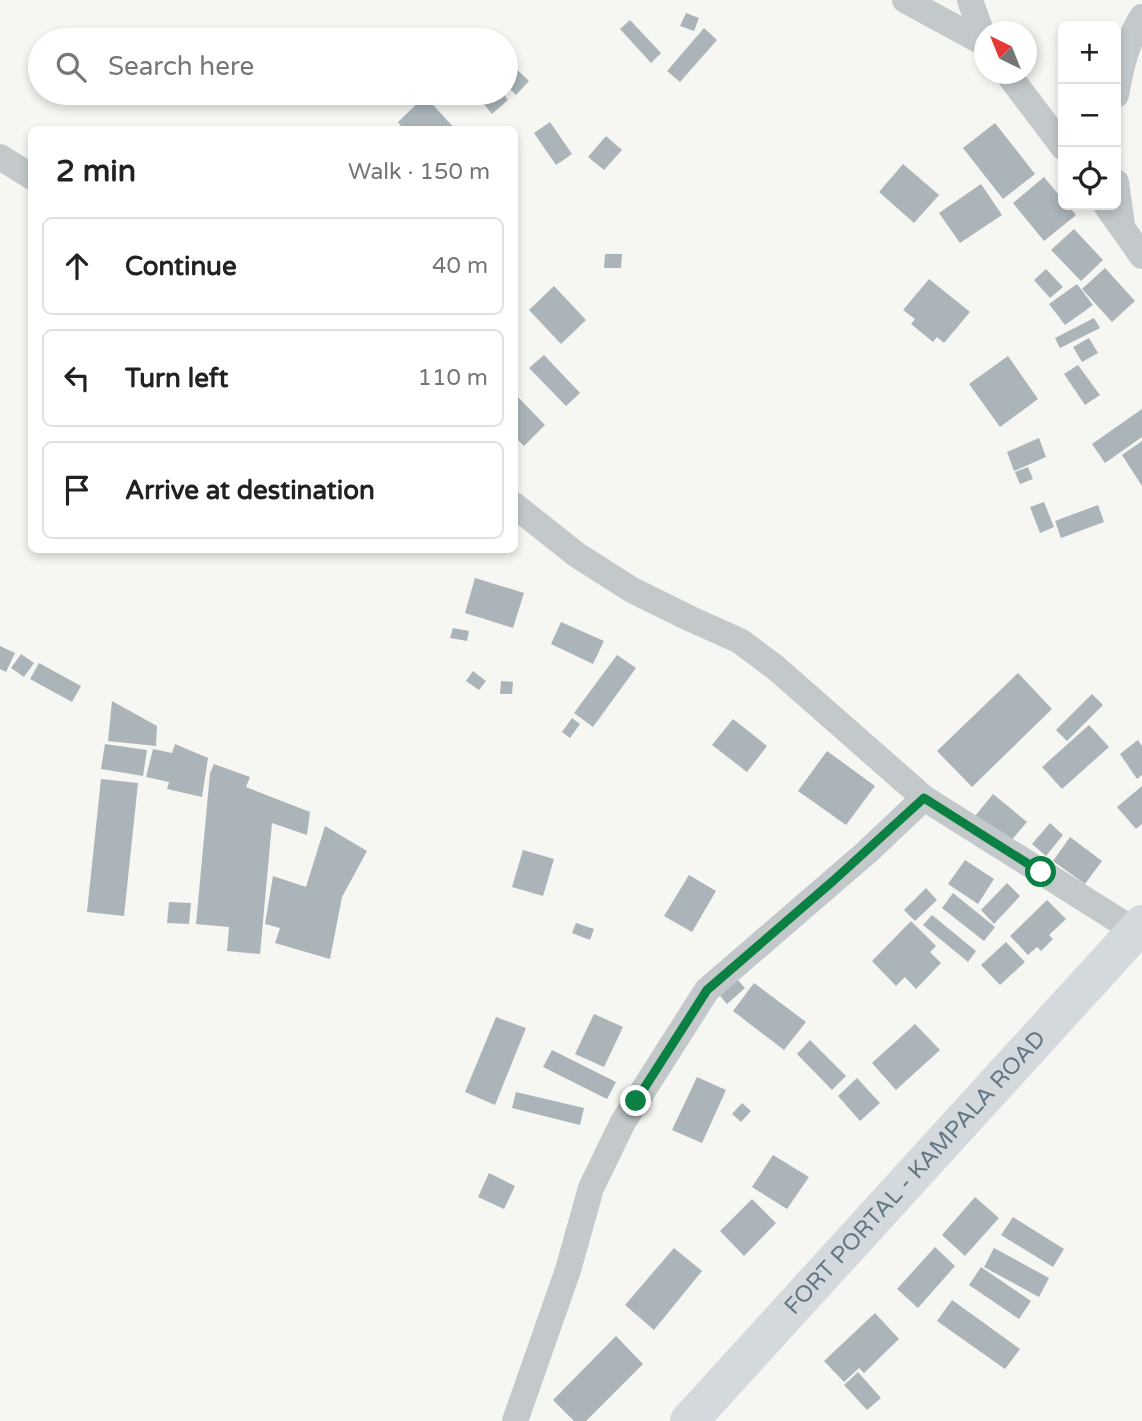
<!DOCTYPE html>
<meta charset="utf-8">
<style>
body{margin:0;font-family:"Varela Round",sans-serif;background:#f2f2f2;color:#222}
.controls{position:absolute;right:21px;top:21px;display:grid;overflow:hidden;border-radius:10px;box-shadow:0 4px 10px #0003}
.controls button{width:63px;height:63px;display:grid;place-items:center;padding:0;border:0;border-bottom:2px solid #e0e0e0;background:#fff;color:#222;font:35px sans-serif}
.compass{position:absolute;left:974px;top:21px;width:63px;height:63px;border-radius:50%;background:#fff;box-shadow:0 4px 10px #0003;rotate:317deg}
.stop{position:absolute;width:21px;height:21px;margin:-16px;border:5px solid #0b8043;border-radius:50%;background:#fff}
.stop.end{background:#0b8043;border-color:#fff;box-shadow:0 2px 7px #0008}
.list{margin:0;padding:0;list-style:none}
h2{display:flex;justify-content:space-between;align-items:center;height:91px;margin:0;padding:0 28px;font-size:30px}
h2 small{font-size:23px;font-weight:400;color:#767676}
.list li{display:grid;grid-template-columns:46px 1fr auto;gap:21px;align-items:center;box-sizing:border-box;height:98px;margin:0 14px 14px;padding:0 14px;border:2px solid #e0e0e0;border-radius:10px}
.list b{display:block;font-size:26px;white-space:nowrap}
.list em{font-size:23px;font-style:normal;color:#767676}
.icon{flex:none;width:38px;height:38px;fill:none;stroke:currentColor;stroke-width:2;stroke-linecap:round;stroke-linejoin:round}
.map{position:relative;flex:none;width:1142px;height:1421px;overflow:hidden}
.search{position:absolute;background:#fff;box-shadow:0 4px 10px #0003;left:28px;top:28px;width:490px;height:77px;display:flex;align-items:center;gap:18px;box-sizing:border-box;padding:0 24px;border-radius:38px;color:#767676;font-size:26px}
.panel{position:absolute;background:#fff;box-shadow:0 4px 10px #0003;left:28px;top:126px;width:490px;height:427px;border-radius:10px}
.map>svg:first-child{display:block}
.building{fill:#abb5b9}
.lines{fill:none;stroke-linecap:round;stroke-linejoin:round}
.minor{stroke:#c3c8ca;stroke-width:26}
.primary{stroke:#d4d9dd;stroke-width:38}
.route{stroke:#0b8043;stroke-width:9}
.labels{text-anchor:middle;dominant-baseline:central;stroke-width:7;stroke-linejoin:round;paint-order:stroke}
.street-label{font-size:23px;fill:#637885;stroke:#fff}
</style>
<div class="map">
<svg width="1142" height="1421" viewBox="0 0 1142 1421">
<rect width="100%" height="100%" fill="#f6f6f2"/>
<path class="building" d="M686 13 699 18 694 31 680 26Z
M630 20 661 53 651 63 620 29Z
M704 28 717 40 680 82 667 71Z
M509 62 529 81 516 95 506 85V66Z
M494 93H503L508 100 492 114 482 102Z
M425 96 456 130H404L398 122Z
M550 122 572 154 556 165 534 133Z
M995 123 1035 174 1003 199 963 148Z
M606 136 622 150 604 170 588 157Z
M903 164 939 195 914 223 879 192Z
M1044 177 1063 200V205H1067L1076 215 1044 241 1013 203Z
M981 184 1002 215 960 243 939 213Z
M1074 229 1103 260 1081 281 1051 250Z
M605 254H622L621 268H604Z
M1105 268 1135 301 1112 322 1082 289Z
M1046 269 1063 287 1050 298 1034 280Z
M929 279 970 312 944 343 937 337 933 342 911 324 915 319 903 310Z
M1077 284 1093 305 1065 325 1049 304Z
M554 286 586 320 561 344 529 310Z
M1094 318 1100 328 1060 348 1055 338Z
M1089 338 1098 353 1082 362 1073 347Z
M544 355 580 393 566 406 529 368Z
M1008 356 1038 399 1000 427 969 384Z
M1078 365 1100 395 1085 405 1064 374Z
M514 393 545 425 524 446 514 436Z
M1142 409V437L1105 463 1092 444Z
M1039 438 1046 457 1014 471 1007 452Z
M1142 441V486L1122 455Z
M1028 467 1033 479 1020 484 1015 472Z
M1044 502 1054 527 1040 533 1030 507Z
M1098 505 1104 522 1061 538 1055 521Z
M475 578 524 593 513 628 465 613Z
M561 622 604 641 593 664 551 644Z
M453 628 469 631 467 641 450 638Z
M0 646 15 653 6 672 0 669Z
M21 654 34 663 24 677 11 668Z
M617 655 636 668 593 727 574 713Z
M39 663 81 686 72 702 30 679Z
M473 671 486 681 479 690 466 681Z
M1018 673 1052 709 972 787 937 751Z
M501 681 513 682 512 694H500Z
M1092 694 1103 705 1067 741 1056 730Z
M112 701 157 726 156 746 108 741Z
M572 718 580 724 570 738 562 732Z
M733 719 767 746 747 772 712 745Z
M1089 725 1109 747 1062 789 1042 767Z
M1138 740 1142 746V775L1137 779 1120 754Z
M105 744 147 750 143 776 101 769Z
M175 744 208 758 202 797 167 789 169 782 146 777 153 749 172 753Z
M827 751 875 786 846 825 798 791Z
M214 764 250 777 246 787 310 812 307 835 272 823 260 954 227 951 229 927 196 924 210 773Z
M101 779 138 783 124 916 87 912Z
M1142 786V824L1136 829 1117 807Z
M993 794 1027 822 1009 843 975 816Z
M1050 823 1063 835 1046 856 1032 844Z
M325 826 367 851 342 897 330 959 275 943 280 928 265 924 273 876 306 887Z
M1070 837 1102 861 1085 884 1053 861Z
M523 850 554 859 543 896 512 887Z
M965 860 994 879 978 904 948 884Z
M689 875 716 891 692 932 664 916Z
M1007 883 1020 896 994 924 981 910Z
M926 888 937 900 915 921 904 910Z
M953 893 995 927 984 941 942 908Z
M1047 900 1066 919 1049 935 1053 939 1041 951 1037 947 1028 955 1010 936Z
M169 902 191 903 189 924 167 923Z
M932 915 976 951 968 962 923 925Z
M911 921 936 946 930 952 941 963 916 989 905 977 896 986 872 961Z
M576 923 594 929 590 940 572 933Z
M1006 942 1025 962 1000 985 981 965Z
M733 975 745 988 727 1004 716 991Z
M754 983 806 1022 784 1050 733 1011Z
M594 1014 623 1027 604 1067 575 1054Z
M496 1017 526 1028 495 1105 465 1092Z
M915 1024 940 1050 896 1090 872 1063Z
M810 1040 846 1076 832 1090 797 1054Z
M552 1050 616 1082 607 1099 543 1067Z
M697 1077 726 1090 702 1143 672 1130Z
M857 1078 880 1103 860 1121 838 1096Z
M516 1092 584 1108 580 1125 512 1108Z
M742 1103 751 1111 741 1122 732 1114Z
M773 1155 809 1177 787 1209 752 1187Z
M489 1173 515 1186 504 1209 478 1197Z
M975 1197 999 1218 965 1256 942 1235Z
M752 1199 776 1223 744 1256 720 1231Z
M1013 1217 1064 1249 1053 1267 1001 1235Z
M935 1247 955 1266 918 1308 897 1289Z
M674 1248 702 1271 654 1330 625 1305Z
M994 1248 1049 1278 1039 1297 984 1267Z
M981 1267 1031 1301 1019 1319 969 1285Z
M952 1300 1020 1349 1005 1369 937 1321Z
M875 1313 899 1339 864 1373 859 1368 844 1382 824 1361Z
M616 1336 643 1364 586 1421H574L553 1400Z
M858 1372 881 1398 867 1410 844 1385Z"/>
<g class="lines">
<path class="minor" d="M905 0 984 43
M970 0 984 40
M1008 74 1063 147
M1116 95C1121 67 1127 41 1142 17
M0 157 32 177
M1116 182 1122 225
M1106 205 1142 256
M514 505 577 555 632 590 691 619 740 641 776 668 924 798 1135 931
M515 1421 568 1270 591 1188 623 1122 707 990 867 852 924 798"/>
<path class="primary" id="s1" d="M689 1421 1142 924"/>
</g>
<g class="lines">
<path class="route" d="M636 1101 707 990 833 881 924 798 1041 872"/>
</g>
<g class="labels">
<g class="street-label">
<text stroke="none"><textPath href="#s1" startOffset="336">FORT PORTAL - KAMPALA ROAD</textPath></text>
</g>
</g>
</svg>
<div class="controls">
<button>+</button>
<button>−</button>
<button><svg class="icon" aria-label="locate" viewBox="0 0 24 24"><circle cx="12" cy="12" r="6"/><path d="M12 2v4M12 18v4M2 12h4M18 12h4"/></svg></button>
</div>
<svg class="compass" viewBox="-18 -18 36 36"><path d="M0-13l5 13h-10z" fill="#e53935"/><path d="M0 13l5-13h-10z" fill="#767676"/></svg>
<div class="stop" style="left:1041px;top:872px"></div>
<div class="stop end" style="left:636px;top:1101px"></div>
<div class="search"><svg class="icon" aria-label="search" viewBox="0 0 24 24"><circle cx="10" cy="10" r="6"/><path d="M15 15l6 6"/></svg>Search here</div>
<section class="panel">
<h2>2 min<small>Walk · 150 m</small></h2>
<ul class="list">
<li><svg class="icon" aria-label="ahead" viewBox="0 0 24 24"><path d="M12 20V5M6 11l6-6 6 6"/></svg><div><b>Continue</b></div><em>40 m</em></li>
<li><svg class="icon" aria-label="left" viewBox="0 0 24 24"><path d="M17 20v-9H6M10 6l-5 5 5 5"/></svg><div><b>Turn left</b></div><em>110 m</em></li>
<li><svg class="icon" aria-label="arrive" viewBox="0 0 24 24"><path d="M6 21V4h12l-3 4 3 4H6"/></svg><div><b>Arrive at destination</b></div></li>
</ul>
</section>
</div>
